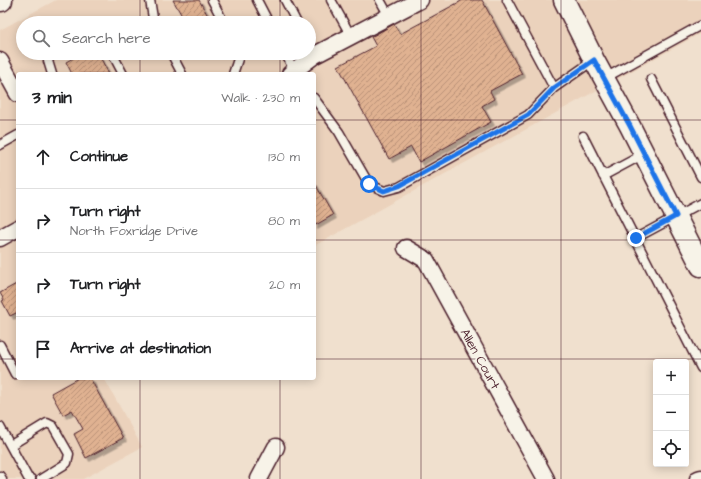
<!DOCTYPE html>
<meta charset="utf-8">
<style>
body{margin:0;font-family:"Architects Daughter",sans-serif;background:#f6f6f6;color:#202124}
.controls{position:absolute;right:12px;bottom:12px;display:grid;overflow:hidden;border-radius:4px;box-shadow:0 2px 10px #0003}
.controls button{width:36px;height:36px;display:grid;place-items:center;padding:0;border:0;border-bottom:1px solid #e0e0e0;background:#fff;color:#202124;font:20px sans-serif}
.stop{position:absolute;width:12px;height:12px;margin:-9px;border:3px solid #1a73e8;border-radius:50%;background:#fff}
.stop.end{background:#1a73e8;border-color:#fff;box-shadow:0 1px 4px #0008}
.list{margin:0;padding:0;list-style:none}
h2{display:flex;justify-content:space-between;align-items:center;height:52px;margin:0;padding:0 16px;font-size:17px}
h2 small{font-size:13px;font-weight:400;color:#757577}
.list li{display:grid;grid-template-columns:26px 1fr auto;gap:12px;align-items:center;box-sizing:border-box;height:64px;padding:0 16px;border-top:1px solid #e0e0e0}
.list b{display:block;font-size:15px;white-space:nowrap}
.list p{margin:0;font-size:13px;white-space:nowrap;color:#757577}
.list em{font-size:13px;font-style:normal;color:#757577}
.icon{flex:none;width:22px;height:22px;fill:none;stroke:currentColor;stroke-width:2;stroke-linecap:round;stroke-linejoin:round}
.map{position:relative;flex:none;width:701px;height:479px;overflow:hidden}
.search{position:absolute;background:#fff;box-shadow:0 2px 10px #0003;left:16px;top:16px;width:300px;height:44px;display:flex;align-items:center;gap:10px;box-sizing:border-box;padding:0 14px;border-radius:22px;color:#757577;font-size:15px}
.panel{position:absolute;background:#fff;box-shadow:0 2px 10px #0003;left:16px;top:72px;width:300px;height:308px;border-radius:4px}
.map>svg:first-child{display:block}
.built{fill:#ebd2bc;fill-rule:evenodd}
.building{fill:url(#building-hatch);stroke:#4a1f2b;filter:url(#shadow)}
.lines{fill:none;stroke-linecap:round;stroke-linejoin:round}
.service-casing{stroke:#4a1f2b;stroke-width:11}
.minor-casing{stroke:#4a1f2b;stroke-width:19}
.tertiary-casing{stroke:#4a1f2b;stroke-width:23}
.secondary-casing{stroke:#4a1f2b;stroke-width:25}
.service{stroke:#f7f3e8;stroke-width:8}
.minor{stroke:#f7f3e8;stroke-width:16}
.tertiary{stroke:#f7f3e8;stroke-width:20}
.secondary{stroke:#f7f3e8;stroke-width:22}
.route{stroke:#1a73e8;stroke-width:5}
.grid{fill:none;stroke:#4a1f2b;stroke-width:1;stroke-opacity:0.55}
.labels{text-anchor:middle;dominant-baseline:central;stroke-width:3.5;stroke-linejoin:round;paint-order:stroke}
.street-label{font-size:13px;fill:#4a1f2b;stroke:#f7f3e8}
</style>
<div class="map">
<svg width="701" height="479" viewBox="0 0 701 479">
<defs>
<pattern id="building-hatch" width="6" height="6" patternUnits="userSpaceOnUse"><rect width="6" height="6" fill="#e0b291"/><path d="M-1 1l2-2M0 6l6-6M5 7l2-2" fill="none" stroke="#b89077"/></pattern>
<filter id="shadow"><feDropShadow dx="3.5" dy="3.5" stdDeviation="0" flood-color="#0004"/></filter>
</defs>
<rect width="100%" height="100%" fill="#f0e0ce"/>
<filter id="ink" filterUnits="userSpaceOnUse"><feTurbulence type="fractalNoise" baseFrequency=".025" numOctaves="2"/><feDisplacementMap in="SourceGraphic" scale="8" xChannelSelector="R" yChannelSelector="G"/><feConvolveMatrix kernelMatrix="1 2 1 2 8 2 1 2 1" color-interpolation-filters="sRGB"/></filter>
<g filter="url(#ink)">
<path class="built" d="M56 0H701V33L314 246V74H18V378H104L142 447 83 479H0V30ZM23 23H309V53H23Z"/>
<path class="building" d="M173 0H199L212 23H186Z
M463 0H482L522 74 490 91 494 99 482 106 491 122 419 162 411 147 389 159 338 66 376 46 371 37 394 24 400 34Z
M82 53H94L97 59 100 57 109 74H72L66 62Z
M314 182 333 215 314 226Z
M18 283V312L10 316 2 301 4 300 0 293Z
M78 378H90L123 438 86 458 74 434 83 429 72 410 63 415 51 393Z"/>
<g class="lines">
<defs>
<path id="service" d="M150 0 153 18 155 23
M212 0 224 23
M257 0 269 23
M285 0 297 23
M331 0 351 36
M380 0 389 16
M507 0 554 88
M309 44 315 55
M112 53 123 74
M171 53 182 74
M285 53 295 72
M52 74 48 61 52 53
M233 74 240 53
M605 78 701 25
M651 79 701 177
M314 98 339 132 369 184 384 191 399 187 528 115 554 88 594 60
M583 136 701 368
M0 145 18 135
M603 176 644 154
M636 238 701 203
M0 345 15 374
M0 427 28 478 31 479
M11 445 47 423 53 426 69 454 67 463 41 479
M0 476 2 479"/>
<path id="minor" d="M0 61 18 94
M290 74 315 55 420 0
M0 238 18 228
M406 248 426 260 546 479
M259 479 276 447
M698 479 701 478"/>
<path id="tertiary" d="M564 0 594 60 630 126 701 266"/>
<path id="secondary" d="M0 0H1"/>
</defs>
<use href="#service" class="service-casing"/>
<use href="#minor" class="minor-casing"/>
<use href="#tertiary" class="tertiary-casing"/>
<use href="#secondary" class="secondary-casing"/>
<use href="#service" class="service"/>
<use href="#minor" class="minor"/>
<use href="#tertiary" class="tertiary"/>
<use href="#secondary" class="secondary"/>
</g>
</g>
<g class="lines" filter="url(#ink)">
<path class="route" d="M369 184 384 191 399 186 528 115 554 88 594 60 630 126 676 216 636 238"/>
</g>
<path class="grid" d="M140 0V23M280 0V23M421 0V479M561 0V479M140 53V74M280 53V74M0 120H18M314 120H701M0 240H18M314 240H701M0 359H18M314 359H701M140 378V479M280 378V479"/>
<g class="labels">
<g class="street-label">
<text transform="translate(480 359) rotate(61)">Allen Court</text>
</g>
</g>
</svg>
<div class="controls">
<button>+</button>
<button>−</button>
<button><svg class="icon" aria-label="locate" viewBox="0 0 24 24"><circle cx="12" cy="12" r="6"/><path d="M12 2v4M12 18v4M2 12h4M18 12h4"/></svg></button>
</div>
<div class="stop" style="left:369px;top:184px"></div>
<div class="stop end" style="left:636px;top:238px"></div>
<div class="search"><svg class="icon" aria-label="search" viewBox="0 0 24 24"><circle cx="10" cy="10" r="6"/><path d="M15 15l6 6"/></svg>Search here</div>
<section class="panel">
<h2>3 min<small>Walk · 230 m</small></h2>
<ul class="list">
<li><svg class="icon" aria-label="ahead" viewBox="0 0 24 24"><path d="M12 20V5M6 11l6-6 6 6"/></svg><div><b>Continue</b></div><em>130 m</em></li>
<li><svg class="icon" aria-label="right" viewBox="0 0 24 24"><path d="M7 20v-9h11M14 6l5 5-5 5"/></svg><div><b>Turn right</b><p>North Foxridge Drive</p></div><em>80 m</em></li>
<li><svg class="icon" aria-label="right" viewBox="0 0 24 24"><path d="M7 20v-9h11M14 6l5 5-5 5"/></svg><div><b>Turn right</b></div><em>20 m</em></li>
<li><svg class="icon" aria-label="arrive" viewBox="0 0 24 24"><path d="M6 21V4h12l-3 4 3 4H6"/></svg><div><b>Arrive at destination</b></div></li>
</ul>
</section>
</div>
